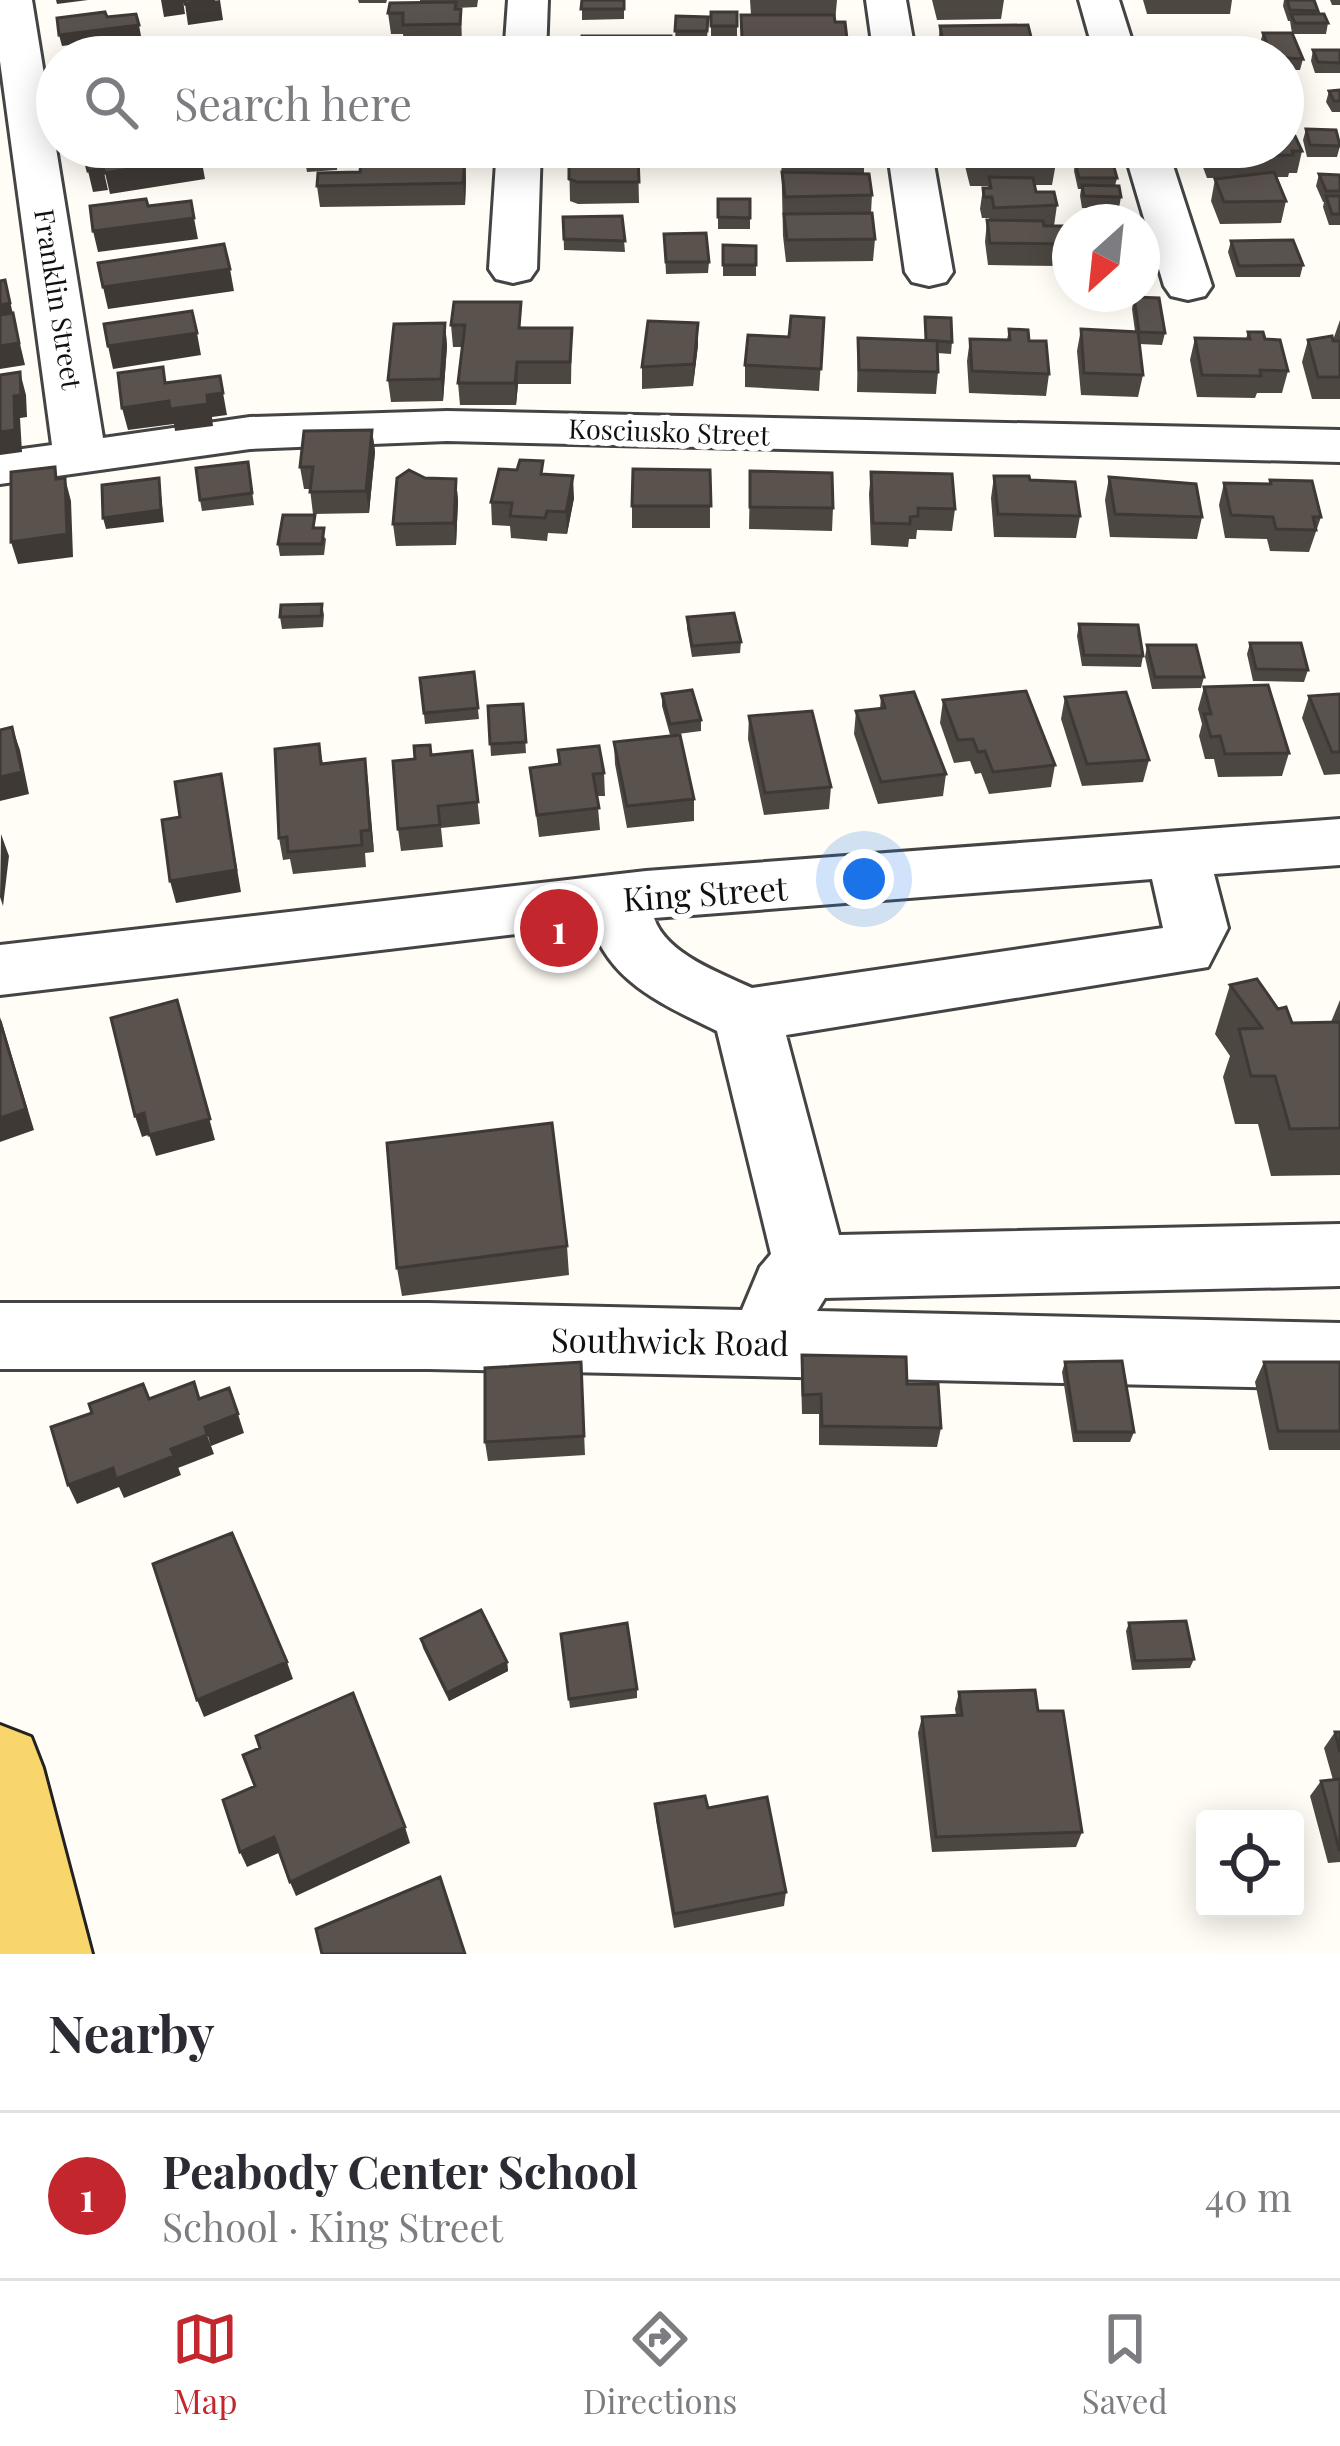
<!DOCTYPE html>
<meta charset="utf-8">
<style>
body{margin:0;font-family:"Playfair Display",serif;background:#f7f7f7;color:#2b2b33}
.controls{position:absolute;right:36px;bottom:36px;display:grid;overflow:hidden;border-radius:12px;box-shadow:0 6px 30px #0003}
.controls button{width:108px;height:108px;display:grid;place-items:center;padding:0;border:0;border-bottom:3px solid #e1e1e2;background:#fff;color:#2b2b33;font:60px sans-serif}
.compass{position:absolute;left:1052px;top:204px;width:108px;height:108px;border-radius:50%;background:#fff;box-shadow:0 6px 30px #0003;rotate:207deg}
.you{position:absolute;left:864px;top:879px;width:42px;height:42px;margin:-30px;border:9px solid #fff;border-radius:50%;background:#1a73e8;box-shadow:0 0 0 18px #1a73e833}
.badge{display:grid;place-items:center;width:78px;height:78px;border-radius:50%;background:#c4262e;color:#fff;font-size:39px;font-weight:700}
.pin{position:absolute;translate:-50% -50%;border:6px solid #fff;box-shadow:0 3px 12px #0006}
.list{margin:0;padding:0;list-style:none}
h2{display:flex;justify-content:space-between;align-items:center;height:156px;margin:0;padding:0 48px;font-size:51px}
h2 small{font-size:39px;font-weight:400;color:#7c7c81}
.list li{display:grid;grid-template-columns:78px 1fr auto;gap:36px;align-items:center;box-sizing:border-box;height:168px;padding:0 48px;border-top:3px solid #e1e1e2}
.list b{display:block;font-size:45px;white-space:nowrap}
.list p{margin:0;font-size:39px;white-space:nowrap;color:#7c7c81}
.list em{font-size:39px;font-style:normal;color:#7c7c81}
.icon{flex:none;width:66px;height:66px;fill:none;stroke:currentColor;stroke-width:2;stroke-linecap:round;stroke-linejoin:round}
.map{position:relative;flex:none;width:1340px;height:1954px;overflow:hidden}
.search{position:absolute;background:#fff;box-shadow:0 6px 30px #0003;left:36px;right:36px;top:36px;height:132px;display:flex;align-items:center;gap:30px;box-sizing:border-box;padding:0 42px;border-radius:66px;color:#7c7c81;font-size:45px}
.sheet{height:324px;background:#fff}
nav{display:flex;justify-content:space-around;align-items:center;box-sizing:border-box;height:168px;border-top:3px solid #e1e1e2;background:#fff;font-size:33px;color:#7c7c81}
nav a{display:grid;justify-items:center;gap:6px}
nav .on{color:#c4262e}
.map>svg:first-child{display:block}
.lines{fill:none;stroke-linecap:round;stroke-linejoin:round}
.minor-casing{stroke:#444;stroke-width:6}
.major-casing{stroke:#222;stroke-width:6}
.minor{fill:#fff;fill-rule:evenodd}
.major{fill:#f9d66b;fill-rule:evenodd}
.wall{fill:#4d4742}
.shaded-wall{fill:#3f3936}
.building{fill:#5a524d;stroke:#3f3936;stroke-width:3}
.labels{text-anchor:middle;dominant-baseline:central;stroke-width:12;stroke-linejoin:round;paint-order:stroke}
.far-street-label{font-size:27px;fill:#111;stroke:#fff}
.street-label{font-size:33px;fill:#111;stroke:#fff}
</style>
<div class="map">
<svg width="1340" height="1954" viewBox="0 0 1340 1954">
<rect width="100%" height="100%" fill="#fffdf5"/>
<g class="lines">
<defs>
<path id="minor" d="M0 0H32L103 438 250 417 447 411 1340 430V462L447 441 250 449 0 484V452L52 445 0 61Z
M508 0H548L546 57H504Z
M866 0H906L916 57H874Z
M1079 0H1119L1137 57H1095Z
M497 147H541L537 269 530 279 513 283 496 279 489 269Z
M887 147H931L953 272 946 282 929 286 912 282 905 272Z
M1123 147H1167L1212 286 1205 296 1188 300 1171 296 1164 286Z
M1340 819V865L1214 874 1228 928 1208 967 786 1035 839 1235 1340 1224V1286L825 1298 817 1311 1340 1323V1389L429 1369H0V1303H429L742 1310 760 1267 771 1254 717 1031C666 1006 610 983 592 925L0 995V945L646 871ZM1152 879 1163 928 752 988C720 973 666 954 654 918Z"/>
<path id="major" d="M0 1725 31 1737 43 1768 92 1954H0Z"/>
</defs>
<use href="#minor" class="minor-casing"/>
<use href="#major" class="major-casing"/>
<use href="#minor" class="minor"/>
<use href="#major" class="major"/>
</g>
<path class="wall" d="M358 0H387L386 3H359Z
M420 0H478L477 7 456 8 461 9 462 45 405 46 403 34H391L388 13 420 3Z
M582 0H624V19L582 20Z
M750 0H837L835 22 847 39 846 57H712L741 56V15H751Z
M932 0H1004L1001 19 937 20Z
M1143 0H1232L1230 14H1147Z
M1284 0H1314L1317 14 1328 23 1326 34H1293L1303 59 1300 70H1283V57H1265L1260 43 1263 33H1292L1290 21H1288L1283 6Z
M1330 0H1340V5H1332Z
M711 12H737V37L711 36Z
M676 16 708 17 707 42H675Z
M940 26 1033 45 1031 57H940L938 46Z
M1313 50H1340V73H1315L1311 61Z
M1340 90V112H1332L1326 102 1329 91Z
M1306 129 1340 146 1337 157H1307L1303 140Z
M1285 136 1302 151 1297 173H1289L1288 177H1276L1286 201 1281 223 1220 224 1211 201 1215 179 1228 178H1207L1198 154 1199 147H1283Z
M372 147H460V159H465L466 180 465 205 320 207 317 186 360 172 377 161 378 154H372Z
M566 147H620V156H638L639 203 578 204 570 201 569 157H566Z
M716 147H747V157H717Z
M781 147H864V174L872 195 871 213 875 239 873 261 786 262 783 236Z
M964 147H1051L1056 163 1052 185H1034L1036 192 1057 205 1054 226 1068 239 1064 261H1059L1058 266 988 265 985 242 987 220H990L989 218H982L980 209 983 188H988V186H970L963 158Z
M338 151 337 170 307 172 305 160Z
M1075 160 1117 178 1115 186 1121 197 1119 208H1082L1080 196 1081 189H1078L1074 171Z
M1319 174 1340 175V225H1329L1323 207 1324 202H1323L1316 186Z
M718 199H750V229H718Z
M622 216 625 252 564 250 563 217Z
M664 234 709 262 708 273 666 274Z
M1231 241 1303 265 1300 277H1236L1228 252Z
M723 245 756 246V276H723Z
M1134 297 1165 333 1162 345 1139 344 1143 375 1138 397 1081 395 1077 351 1081 329 1135 331 1132 309Z
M925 317 952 342 951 354 937 353 938 372 936 394 857 392 858 338 925 340Z
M824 318 819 391 745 387V365L789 337Z
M1340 320V399H1312L1302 362 1308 340H1333Z
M445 323 447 346 443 401 391 402 388 380Z
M451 325 572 328 571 384H518L516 405H460L458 383 462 347H453Z
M1009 329 1029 341 1049 374 1046 396 969 393 967 361 970 339 1007 340Z
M1248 332 1265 339 1288 371 1282 393H1257L1255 398 1197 397 1190 360 1195 338 1246 339Z
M698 345 693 386 642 389V367Z
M372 430 375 452 369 513 313 514 310 489H304L300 467Z
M248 462 254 505 202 511 200 500Z
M710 470V528H632V506Z
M750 471 833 508 832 531 749 529Z
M871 472 955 509 952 531 917 530 916 539H909L908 547 871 545 869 494Z
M544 474 574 498 567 534 548 533 547 541 511 538 510 526 492 525 491 502Z
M994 476 1030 480 1080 516 1076 538 994 537 991 498Z
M1109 477 1202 517 1197 539 1110 537 1105 500Z
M425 478 456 479 458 501 456 545 396 546 393 524Z
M1270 480 1321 517 1309 552 1270 551 1267 539 1225 538 1219 505 1224 483 1269 484Z
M316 528 326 539 324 555 280 556 278 544Z
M322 604 324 615 323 627 282 629 280 617Z
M687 617 741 642 740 653 692 657 687 628Z
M1079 624 1143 656 1141 667 1082 666 1077 636Z
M1250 643 1308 670 1304 682 1253 681 1247 654Z
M1147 645 1204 677 1201 688 1152 689 1145 657Z
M474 672 479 719 425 724 420 678Z
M1204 687 1289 753 1282 776 1218 777 1214 759H1205L1199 736 1202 724 1198 709Z
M662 694 701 720V731L670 735 662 706Z
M1340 694V774L1324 775 1302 718 1309 696Z
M881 696 946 774 943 796 878 804 854 734 856 711 880 709Z
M1065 697 1149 760 1143 782 1082 786 1061 719Z
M943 700 1055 765 1051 787 989 794 981 773 975 774 970 761 954 763 940 723Z
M523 704 526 753 491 756 488 706Z
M749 716 831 787 829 809 764 815 748 739Z
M614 742 694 799V821L627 828 615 764Z
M319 744 323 764 365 759 374 852 365 853 366 867 293 874 290 859 283 860 279 838Z
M558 750 604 773 605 796H597L600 830 539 837 530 768 558 764Z
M472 751 480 824 441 828 443 847 401 851 398 829 415 759Z
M1230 985 1278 1009 1292 1023 1331 1022 1340 1000V1175L1271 1176 1258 1124H1235L1223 1077 1230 1056 1215 1034Z
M567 1246 569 1275 402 1296 397 1268Z
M802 1355 907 1384 941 1428 937 1447 819 1445V1414H802L801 1375Z
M581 1362 585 1455 488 1461 485 1442Z
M1065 1362 1134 1432 1130 1442H1073L1062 1372Z
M1264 1362H1340V1450H1269L1255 1382Z
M1129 1623 1194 1659 1190 1668 1132 1670 1126 1631Z
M561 1634 637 1689V1698L570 1708Z
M421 1639 507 1662 508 1671 449 1701 423 1648Z
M959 1692 1038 1711 1082 1832 1076 1847 932 1852 918 1733 922 1717 956 1715 955 1709Z
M1335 1732H1340V1862L1328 1863 1310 1796 1321 1781 1333 1780 1324 1748Z
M655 1804 708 1808 786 1892 784 1906 674 1928 656 1820Z"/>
<path class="shaded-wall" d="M56 0H88L57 4Z
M161 0H183L185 14 164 17Z
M220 0 223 20 188 25 185 4Z
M139 25 141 36 62 46 59 35Z
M201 157 205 179 110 194 105 173Z
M465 159 466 180 465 205 463 183Z
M103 168 108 190 93 192 88 171Z
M194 218 198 239 98 252 93 231Z
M230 269 234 291 108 309 103 287Z
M5 280 25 365 0 369V305Z
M445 323 447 346 443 401 441 379Z
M698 323V345L693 386 694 364Z
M197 333 201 355 113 369 108 346Z
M517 362 518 384 516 405 515 383Z
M163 367 171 409 207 395 220 376 227 415 212 417 213 426 175 431 174 424 128 430 122 408Z
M20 372 26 395 27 417 20 418 22 452 0 455V432L14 396Z
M372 430 375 452 369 513 366 491Z
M573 476 574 498 567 534 566 512Z
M65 478 71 501 73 557 18 564 11 542Z
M159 478 164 522 106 529 103 518Z
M456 479 458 501 456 545 454 523Z
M12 727 20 750 29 794 0 801V777Z
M365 759 368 781 374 852 370 830Z
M221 774 241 892 176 903 170 881Z
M1 834 9 856 3 906 0 897Z
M0 1017 34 1130 0 1142Z
M183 1022 215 1140 156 1156 149 1135Z
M144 1113 151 1134 142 1137 135 1116Z
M238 1414 244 1433 211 1446 205 1427Z
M207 1435 214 1454 178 1468 171 1449Z
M174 1456 181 1475 124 1498 119 1487 77 1504 68 1485 113 1468Z
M287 1662 293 1679 204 1717 197 1700Z
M507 1662 508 1671 449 1701 447 1693Z
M405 1827 410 1843 296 1896 290 1882Z
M274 1837 281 1852 247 1867 240 1852Z"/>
<path class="building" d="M184 0H215L185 4Z
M582 0H624V9H581Z
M1287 0H1314L1318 11 1290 10Z
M456 2 455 9H461L460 24 403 25V13H388L390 3Z
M105 12 107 17 136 14 139 25 59 35 57 18Z
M711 12H737V26H711Z
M1291 14H1324L1328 23H1295Z
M741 15H834L835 22H845L847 39H742Z
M676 16 708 17 707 31H675Z
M1028 25 1033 45H957L943 43 940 26Z
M1263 33H1292L1303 59 1272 57Z
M582 36H671V57H581Z
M136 44 139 57H63L62 54Z
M1054 49H1083L1085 57H1056Z
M1246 50 1249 57H1177L1175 51Z
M1313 50H1340V63L1318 62Z
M413 52H469L468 57H406Z
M712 55 742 56 712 57Z
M1340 90V101H1334L1329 91Z
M1306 129 1336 130 1340 146 1310 145Z
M1283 132 1285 136H1295L1302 151H1292L1293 155 1211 156 1208 147H1283Z
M115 147H198L201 157 105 173 103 168 88 171 83 151Z
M306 147H336L335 159 305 160Z
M783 147H864L866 158 784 159Z
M968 147H1051L1056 163 972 165Z
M405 150 404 160 465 159 463 183 317 186 318 173 360 172 361 162 377 161 378 151Z
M569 156H638L639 182H577L569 179Z
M1075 160H1112L1117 178H1079Z
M782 172 869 174 872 195 785 197Z
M1274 172 1286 201 1224 202 1215 179Z
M1319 174 1340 175V191H1326Z
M989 177 1033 178 1036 192H1054L1057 205 994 208 992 197H984L983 188H991Z
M1082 185 1119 186 1121 197 1084 196Z
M1326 196H1340V214H1332Z
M146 199 148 206 191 201 194 218 93 231 90 206Z
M718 199H750V218L718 217Z
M872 213 875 239 787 240 784 214Z
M622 216 625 241 564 239 563 217Z
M987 220 1043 221 1044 226H1065L1068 239H1061L1062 244 990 243Z
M706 233 709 262H666L664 234Z
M1293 240 1303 265 1239 266 1231 241Z
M224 244 230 269 103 287 98 263Z
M723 245 756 246V265H723Z
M5 280 10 303 0 305V281Z
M1134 297 1159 298 1165 333 1139 332Z
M454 302H521L519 328H572L570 362H517L515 383H458L465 325H451Z
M192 311 197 333 108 346 104 324Z
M13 313 19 343 0 346V315Z
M791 316 824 318 821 369 745 365 748 335 789 337Z
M925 317 951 318 952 342 926 340Z
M648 321 698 323 694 364 642 367Z
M445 323 441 379 388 380 394 324Z
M1009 329 1028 330 1029 341H1046L1049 374 972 371 970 339 1010 340Z
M1081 329 1138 332 1143 375 1084 373Z
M1248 332H1263L1265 339 1280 340 1288 371 1260 370 1261 376 1202 375 1195 338 1250 339Z
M1332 336 1333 341H1340V377H1318L1308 340Z
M858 338 937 341 938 372 859 370Z
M163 367 165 383 220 376 223 393 207 395 208 404 170 409 169 401 122 408 118 373Z
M20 372 21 395 14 396 15 430 0 432V375Z
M372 430 366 491 310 492 313 467H300L304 431Z
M520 460 543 461 541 474 573 476 566 512 547 511 545 518 510 516 512 503 491 502 499 469 517 470Z
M248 462 252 493 200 500 196 468Z
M55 467 56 479 65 478 67 534 11 542V472Z
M633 469 710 470 711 506H632Z
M409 470 425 478 456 479 454 523 393 524 397 478Z
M750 471 832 473 833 508 750 507Z
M871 472 952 474 955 509 918 508V516L910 517V524L873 523Z
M994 476H1029L1030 480 1075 482 1080 516 998 514Z
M1109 477 1196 484 1202 517 1115 514Z
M159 478 161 510 103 518 102 485Z
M1270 480 1312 481 1321 517H1313L1316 530 1276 529 1273 517 1231 515 1224 483 1271 484Z
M283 515H315L313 528H324L322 544H278Z
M322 604 321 616 280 617 281 605Z
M734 613 741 642 692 646 687 617Z
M1079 624 1138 625 1143 656 1084 655Z
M1250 643H1301L1308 670 1256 669Z
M1147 645H1196L1204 677H1155Z
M474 672 478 708 424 713 420 678Z
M1268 685 1289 753 1225 754 1220 736 1211 737 1204 714H1211L1204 687Z
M692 690 701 720 670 724 662 694Z
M1026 691 1055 765 993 772 985 751 978 752 973 739 958 740 943 700Z
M914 692 946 774 881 782 856 711 885 708 881 696Z
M1126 692 1149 760 1087 764 1065 697Z
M1340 694V752H1332L1309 696Z
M523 704 526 742 490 744 488 706Z
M812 711 831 787 765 793 749 716Z
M12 727 22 772 0 777V730Z
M680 735 694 799 627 806 614 742Z
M319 744 321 764 365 759 370 830 361 831 362 845 288 852 287 837 279 838 275 749Z
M430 745 431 755 472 751 478 802 438 806 440 825 398 829 393 761 415 759 414 746Z
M599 746 604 773 593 774 599 808 537 815 530 768 560 764 558 750Z
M221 774 236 870 170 881 162 820 180 817 175 782Z
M1257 979 1278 1009 1286 1007 1292 1023 1340 1022V1128L1290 1129 1275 1076H1251L1239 1029 1262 1028 1230 985Z
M177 1000 210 1119 149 1135 144 1113 135 1116 111 1018Z
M0 1021 26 1109 0 1118Z
M552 1123 567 1246 397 1268 387 1143Z
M802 1355 906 1357 907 1384H938L941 1428 822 1426 821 1394 803 1395Z
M1122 1361 1134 1432H1076L1065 1362Z
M581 1362 584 1436 485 1442V1368Z
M1264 1362H1340V1431H1278Z
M194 1382 199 1399 229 1388 238 1414 205 1427 207 1435 171 1449 174 1456 116 1479 113 1468 68 1485 51 1427 92 1413 89 1404 143 1384 149 1399Z
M232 1533 287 1662 197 1700 153 1564Z
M481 1610 507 1662 447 1693 421 1639Z
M1186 1621 1194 1659 1135 1661 1129 1623Z
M627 1623 637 1689 569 1699 561 1634Z
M1035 1690 1038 1711H1063L1082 1832 936 1837 922 1717 962 1715 959 1692Z
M353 1693 405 1827 290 1882 274 1837 240 1852 223 1800 255 1786 243 1755 260 1748 256 1736Z
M1335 1732H1340V1752Z
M1340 1779V1848L1339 1849 1321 1781Z
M705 1796 708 1808 767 1797 786 1892 674 1914 655 1804Z
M440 1877 465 1954H322L316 1929Z"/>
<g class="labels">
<g class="far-street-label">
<text transform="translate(59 299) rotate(81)">Franklin Street</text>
<text transform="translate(669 431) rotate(2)">Kosciusko Street</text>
</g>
<g class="street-label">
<text transform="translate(705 892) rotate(-4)">King Street</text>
<text transform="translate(670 1340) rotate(1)">Southwick Road</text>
</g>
</g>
</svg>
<div class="controls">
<button><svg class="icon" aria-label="locate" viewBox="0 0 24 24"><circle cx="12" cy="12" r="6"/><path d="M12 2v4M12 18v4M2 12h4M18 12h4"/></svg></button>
</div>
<svg class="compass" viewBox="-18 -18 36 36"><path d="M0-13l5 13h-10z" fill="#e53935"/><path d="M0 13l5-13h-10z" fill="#7c7c81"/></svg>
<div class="you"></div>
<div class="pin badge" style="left:559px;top:928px">1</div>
<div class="search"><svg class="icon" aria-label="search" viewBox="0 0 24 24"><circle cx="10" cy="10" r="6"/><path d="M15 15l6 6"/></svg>Search here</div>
</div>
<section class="sheet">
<h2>Nearby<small></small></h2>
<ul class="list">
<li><span class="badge">1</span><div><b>Peabody Center School</b><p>School · King Street</p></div><em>40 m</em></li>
</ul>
</section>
<nav>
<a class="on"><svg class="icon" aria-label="map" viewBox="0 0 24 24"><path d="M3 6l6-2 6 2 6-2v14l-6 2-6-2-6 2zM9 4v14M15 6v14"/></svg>Map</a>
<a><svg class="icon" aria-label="directions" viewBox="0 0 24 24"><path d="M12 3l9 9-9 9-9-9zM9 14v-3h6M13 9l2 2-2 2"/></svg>Directions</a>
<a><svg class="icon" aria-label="saved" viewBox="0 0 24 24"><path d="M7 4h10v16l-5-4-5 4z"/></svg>Saved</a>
</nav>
